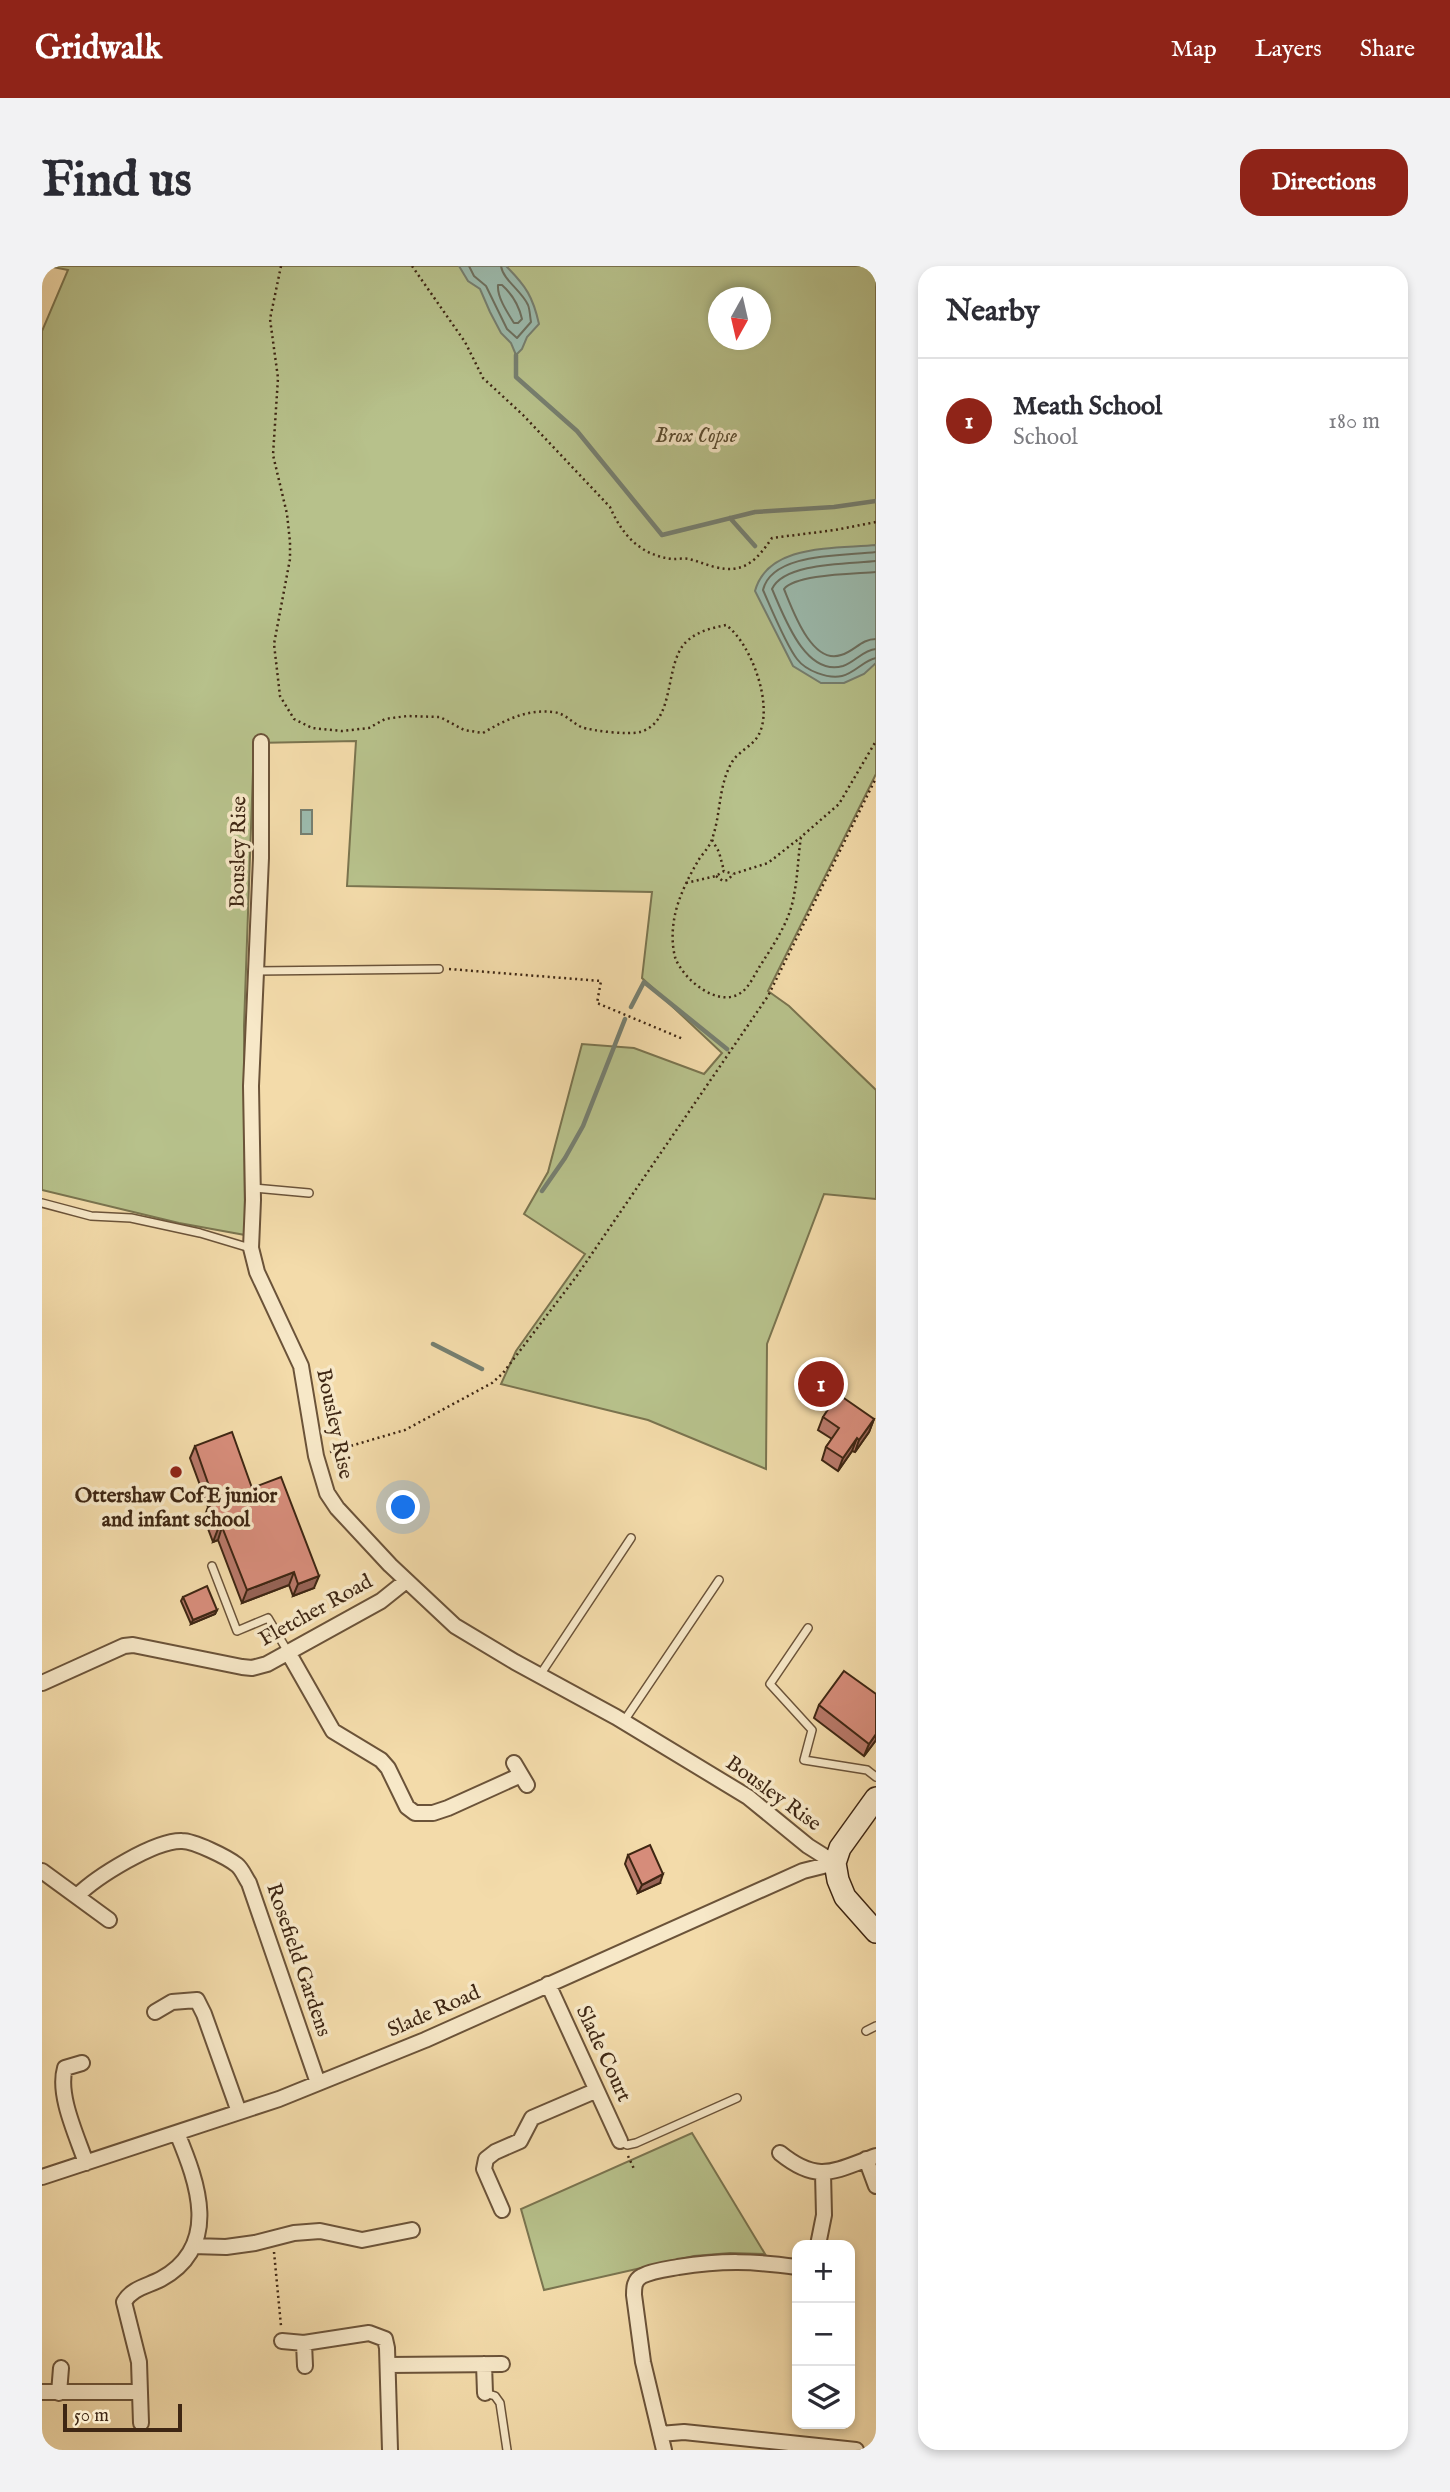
<!DOCTYPE html>
<meta charset="utf-8">
<style>
body{margin:0;font-family:"IM FELL English",serif;background:#f2f2f3;color:#2b2b33}
.controls{position:absolute;right:21px;bottom:21px;display:grid;overflow:hidden;border-radius:14px;box-shadow:0 4px 10px #0003}
.controls button{width:63px;height:63px;display:grid;place-items:center;padding:0;border:0;border-bottom:2px solid #e1e1e2;background:#fff;color:#2b2b33;font:35px sans-serif}
.compass{position:absolute;left:666px;top:21px;width:63px;height:63px;border-radius:50%;background:#fff;box-shadow:0 4px 10px #0003;rotate:188deg}
.scale{position:absolute;left:21px;bottom:18px;width:119px;box-sizing:border-box;padding-left:7px;border:4px solid #3e2613;border-top:0;font-size:19px;line-height:24px;white-space:nowrap;color:#3e2613;-webkit-text-stroke:5px #f7e8c8;paint-order:stroke}
.you{position:absolute;left:362px;top:1242px;width:24px;height:24px;margin:-18px;border:5px solid #fff;border-radius:50%;background:#1a73e8;box-shadow:0 0 0 10px #1a73e833}
.badge{display:grid;place-items:center;width:46px;height:46px;border-radius:50%;background:#8f2418;color:#fff;font-size:23px;font-weight:700}
.pin{position:absolute;translate:-50% -50%;border:4px solid #fff;box-shadow:0 2px 7px #0006}
.list{margin:0;padding:0;list-style:none}
h2{display:flex;justify-content:space-between;align-items:center;height:91px;margin:0;padding:0 28px;font-size:30px}
h2 small{font-size:23px;font-weight:400;color:#7c7c81}
.list li{display:grid;grid-template-columns:46px 1fr auto;gap:21px;align-items:center;box-sizing:border-box;height:126px;padding:0 28px;border-top:2px solid #e1e1e2}
.list b{display:block;font-size:26px;white-space:nowrap}
.list p{margin:0;font-size:23px;white-space:nowrap;color:#7c7c81}
.list em{font-size:23px;font-style:normal;color:#7c7c81}
.icon{flex:none;width:38px;height:38px;fill:none;stroke:currentColor;stroke-width:2;stroke-linecap:round;stroke-linejoin:round}
.map{position:relative;flex:none;width:834px;height:2184px;overflow:hidden;border-radius:21px}
header{display:flex;align-items:center;gap:42px;box-sizing:border-box;height:98px;padding:0 35px;background:#8f2418;color:#fff}
header strong{font-size:33px}
nav{display:flex;gap:38px;margin-inline-start:auto;font-size:24px}
.intro{display:flex;align-items:center;justify-content:space-between;box-sizing:border-box;height:168px;padding:0 42px}
h1{margin:0;font-size:49px}
.button{padding:18px 32px;border-radius:21px;background:#8f2418;color:#fff;font-size:24px;font-weight:700}
main{display:flex;gap:42px;padding:0 42px}
aside{flex:1;background:#fff;border-radius:21px;box-shadow:0 4px 10px #0003}
.map>svg:first-child{display:block}
.green{fill:#b7c18b;stroke:#7a744f;stroke-width:2;fill-rule:evenodd}
.water{fill:#9cbbae;stroke:#767f70;stroke-width:2}
.lines{fill:none;stroke-linecap:round;stroke-linejoin:round}
.shore{stroke:#6d7060;stroke-width:2}
.stream{stroke:#767f70;stroke-width:4.5}
.lane-casing{stroke:#6b5339;stroke-width:10}
.street-casing{stroke:#6b5339;stroke-width:18}
.secondary-casing{stroke:#3e2613;stroke-width:24}
.path{stroke:#3e2613;stroke-width:2.5;stroke-dasharray:2 3.5;stroke-linecap:butt}
.lane{stroke:#f7e8c8;stroke-width:7}
.street{stroke:#f7e8c8;stroke-width:14}
.secondary{stroke:#f7e8c8;stroke-width:21}
.wall{fill:#b9796a;stroke:#3e2613;stroke-width:2}
.shaded-wall{fill:#966356;stroke:#3e2613;stroke-width:2}
.building{fill:#d78d7b;stroke:#3e2613;stroke-width:2}
.poi-dot{fill:#8f2418;stroke:#f7e8c8;stroke-width:2.5}
.labels{text-anchor:middle;dominant-baseline:central;stroke-width:7;stroke-linejoin:round;paint-order:stroke}
.park-label{font-size:21px;font-style:italic;fill:#5c4d31;stroke:#f7e8c8}
.street-label{font-size:21px;fill:#3e2613;stroke:#f7e8c8}
.poi-label{font-size:21px;font-weight:bold;fill:#3e2613;stroke:#f7e8c8}
</style>
<header>
<strong>Gridwalk</strong>
<nav><a>Map</a><a>Layers</a><a>Share</a></nav>
</header>
<div class="intro"><h1>Find us</h1><a class="button">Directions</a></div>
<main>
<div class="map">
<svg width="834" height="2184" viewBox="0 0 834 2184">
<rect width="100%" height="100%" fill="#f3dbaa"/>
<filter id="stains"><feTurbulence type="fractalNoise" baseFrequency=".00286" numOctaves="4"/><feColorMatrix values="0 0 0 0 .2 0 0 0 0 .09 0 0 0 0 .02 0 0 0 .5 -.17"/></filter>
<radialGradient id="worn" r=".72"><stop offset=".6" stop-color="#630" stop-opacity="0"/><stop offset="1" stop-color="#630" stop-opacity=".3"/></radialGradient>
<path class="green" d="M6 0H834V508L726 725 747 740 834 824V933L782 928 725 1078 724 1203 606 1154 459 1118 474 1085 543 988 482 948 506 906 540 778 592 782 662 808 680 787 600 712 610 626 305 620 314 475 212 477 202 760 203 969 137 957 0 924V65L26 4ZM676 32H718V74H676Z
M650 1867 723 1988 688 1987 652 1990 502 2024 479 1943Z"/>
<path class="water" d="M417 0H464C484 20 491 31 497 58L485 71 480 83 474 89 469 77 459 67 448 46 438 23 426 15Z
M834 279V397L822 408 802 417H779L751 400 713 325C726 277 794 283 834 279Z
M259 544H270V568H259Z"/>
<g class="lines">
<path class="shore" d="M427 0 432 10 444 20 465 63 475 72 489 56C488 51 488 44 486 39 480 25 461 14 459 0
M456 19H460C470 28 477 40 480 53L476 57H472C465 46 455 31 456 19Z
M834 286C803 290 730 286 721 324 729 342 744 379 755 393 764 405 786 413 800 410 813 407 822 394 834 392
M834 295C808 298 742 296 730 323 742 350 763 411 801 400 813 396 821 384 834 383
M834 306C813 308 754 308 742 323 751 345 770 399 799 389 813 385 819 373 834 373"/>
<path class="stream" d="M474 89V111L535 165 620 269 713 246 792 241 834 235
M688 252 713 280
M589 741 602 716 685 783
M500 925 523 892 541 860 583 753
M391 1078 440 1103"/>
<defs>
<path id="lane" d="M214 705 397 703
M211 922 267 927
M0 937 49 950 89 952 158 967 208 982
M170 1300 195 1365 226 1352 246 1386
M766 1362 728 1418 770 1464 762 1494 825 1504 834 1511
M498 1409 589 1272
M582 1455 677 1314
M824 1765 834 1760
M578 1875 585 1879 594 1877 695 1832
M443 2127 453 2130 458 2137 465 2184"/>
<path id="street" d="M219 476V592L209 820 211 934 209 982 215 1006 259 1100 274 1190 285 1227 295 1242 348 1299 413 1360 473 1396 574 1451 706 1531 766 1580 793 1597
M246 1386 291 1465 339 1494 346 1502 365 1541 373 1547H391L406 1542 479 1509
M0 1417 82 1380 91 1379 200 1401 210 1402 225 1398 339 1335 364 1315
M472 1497 485 1519
M0 1605 67 1654
M35 1630C54 1611 113 1574 140 1575 152 1575 185 1591 195 1599 200 1603 203 1611 207 1617L276 1817
M506 1718 578 1875
M113 1746 130 1736 155 1734 162 1748 197 1846
M40 1797 23 1802C15 1829 35 1870 44 1897
M738 1887C776 1918 792 1905 834 1890
M824 1893 834 1920
M0 1911 237 1833 383 1774 761 1605 793 1597
M460 1944 442 1903 444 1893 453 1886 478 1875 490 1852 553 1825
M776 1979 782 1949 781 1907
M151 1980 184 1981 213 1977 252 1967 278 1965 320 1974 370 1964
M240 2075 262 2077 327 2067 343 2073 345 2082 348 2184
M262 2077 263 2100
M442 2098 443 2127
M346 2099 460 2098
M1 2126H98
M17 2127 19 2102
M99 2157 97 2096 82 2036C90 2022 106 2020 119 2013 179 1980 156 1917 135 1867
M618 2168 642 2166 814 2184
M622 2184 601 2096 592 2029C592 2022 592 2014 600 2010 609 2005 625 2003 636 2001 682 1994 710 1995 755 2001"/>
<path id="secondary" d="M834 1532 798 1582 793 1597 796 1614 803 1631 834 1666"/>
</defs>
<use href="#lane" class="lane-casing"/>
<use href="#street" class="street-casing"/>
<use href="#secondary" class="secondary-casing"/>
<path class="path" d="M239 0 228 53 236 112 231 189 245 248 248 276V293L232 378 238 430 252 453 270 462 300 465 327 462 343 453 365 450 398 451 422 464 441 467C463 454 485 443 511 446 523 447 529 456 539 461 551 465 586 469 598 466 635 456 621 397 645 375 656 365 670 362 684 359 709 377 733 441 716 470 710 480 696 486 690 496 676 520 679 549 670 573 668 581 660 588 656 595 646 612 635 634 632 654 630 666 630 679 633 691 640 712 676 744 700 726 707 721 713 708 718 700 732 678 748 655 752 629 756 609 756 590 759 571L797 538 834 475
M370 0 423 76 441 112 481 149 568 241C580 269 599 290 631 293 636 293 642 292 647 293 656 295 664 299 673 301 702 308 714 295 730 272L793 264 834 256
M670 574 677 586 682 605
M674 610 681 615 686 614 691 608 726 597 759 571
M644 617 674 610 682 605 691 608
M407 703 559 715 555 737 641 773
M288 1186 363 1164 450 1117 461 1107 534 1011 726 730 834 512
M586 1890 593 1905
M232 1986 239 2060"/>
<use href="#lane" class="lane"/>
<use href="#street" class="street"/>
<use href="#secondary" class="secondary"/>
</g>
<path class="wall" d="M781 1151 832 1153 827 1166 813 1186 810 1185 796 1205 780 1194 784 1181 790 1173 776 1164Z
M153 1180 210 1222 272 1322 251 1330 247 1319 200 1337 176 1274 171 1276 162 1252 166 1241 148 1192Z
M141 1331 175 1344 173 1348 149 1358 139 1335Z
M777 1439 834 1474 822 1490 772 1452Z
M586 1589 618 1617 596 1627 583 1598Z"/>
<path class="shaded-wall" d="M832 1153 827 1166 813 1186 817 1174Z
M815 1172 810 1185 796 1205 801 1192Z
M180 1261 176 1274 171 1276 176 1263Z
M252 1306 247 1319 200 1337 205 1324Z
M277 1310 272 1322 251 1330 256 1318Z
M175 1344 173 1348 149 1358 151 1354Z
M834 1468V1474L822 1490 827 1478Z
M621 1608 618 1617 596 1627 600 1619Z"/>
<path class="building" d="M796 1128 832 1153 817 1174 815 1172 801 1192 784 1181 797 1162 781 1151Z
M190 1166 210 1222 239 1211 277 1310 256 1318 252 1306 205 1324 180 1261 176 1263 167 1239 173 1237 153 1180Z
M165 1320 175 1344 151 1354 141 1331Z
M802 1405 834 1428V1468L827 1478 777 1439Z
M608 1579 621 1608 600 1619 586 1589Z"/>
<circle class="poi-dot" cx="134" cy="1206" r="7"/>
<g class="labels">
<g class="park-label">
<text x="654" y="170">Brox Copse</text>
</g>
<g class="street-label">
<text transform="translate(197 586) rotate(-89)">Bousley Rise</text>
<text transform="translate(292 1158) rotate(78)">Bousley Rise</text>
<text transform="translate(274 1345) rotate(-29)">Fletcher Road</text>
<text transform="translate(731 1528) rotate(36)">Bousley Rise</text>
<text transform="translate(256 1694) rotate(71)">Rosefield Gardens</text>
<text transform="translate(392 1746) rotate(-24)">Slade Road</text>
<text transform="translate(561 1788) rotate(65)">Slade Court</text>
</g>
<g class="poi-label">
<text x="134" y="1230">Ottershaw CofE junior<tspan x="134" dy="24">and infant school</tspan></text>
</g>
</g>
<rect width="100%" height="100%" filter="url(#stains)"/>
<rect width="100%" height="100%" fill="url(#worn)"/>
</svg>
<div class="controls">
<button>+</button>
<button>−</button>
<button><svg class="icon" aria-label="layers" viewBox="0 0 24 24"><path d="M12 4l9 5-9 5-9-5zM3 14l9 5 9-5"/></svg></button>
</div>
<svg class="compass" viewBox="-18 -18 36 36"><path d="M0-13l5 13h-10z" fill="#e53935"/><path d="M0 13l5-13h-10z" fill="#7c7c81"/></svg>
<div class="scale">50 m</div>
<div class="you"></div>
<div class="pin badge" style="left:779px;top:1118px">1</div>
</div>
<aside>
<h2>Nearby<small></small></h2>
<ul class="list">
<li><span class="badge">1</span><div><b>Meath School</b><p>School</p></div><em>180 m</em></li>
</ul>
</aside>
</main>
